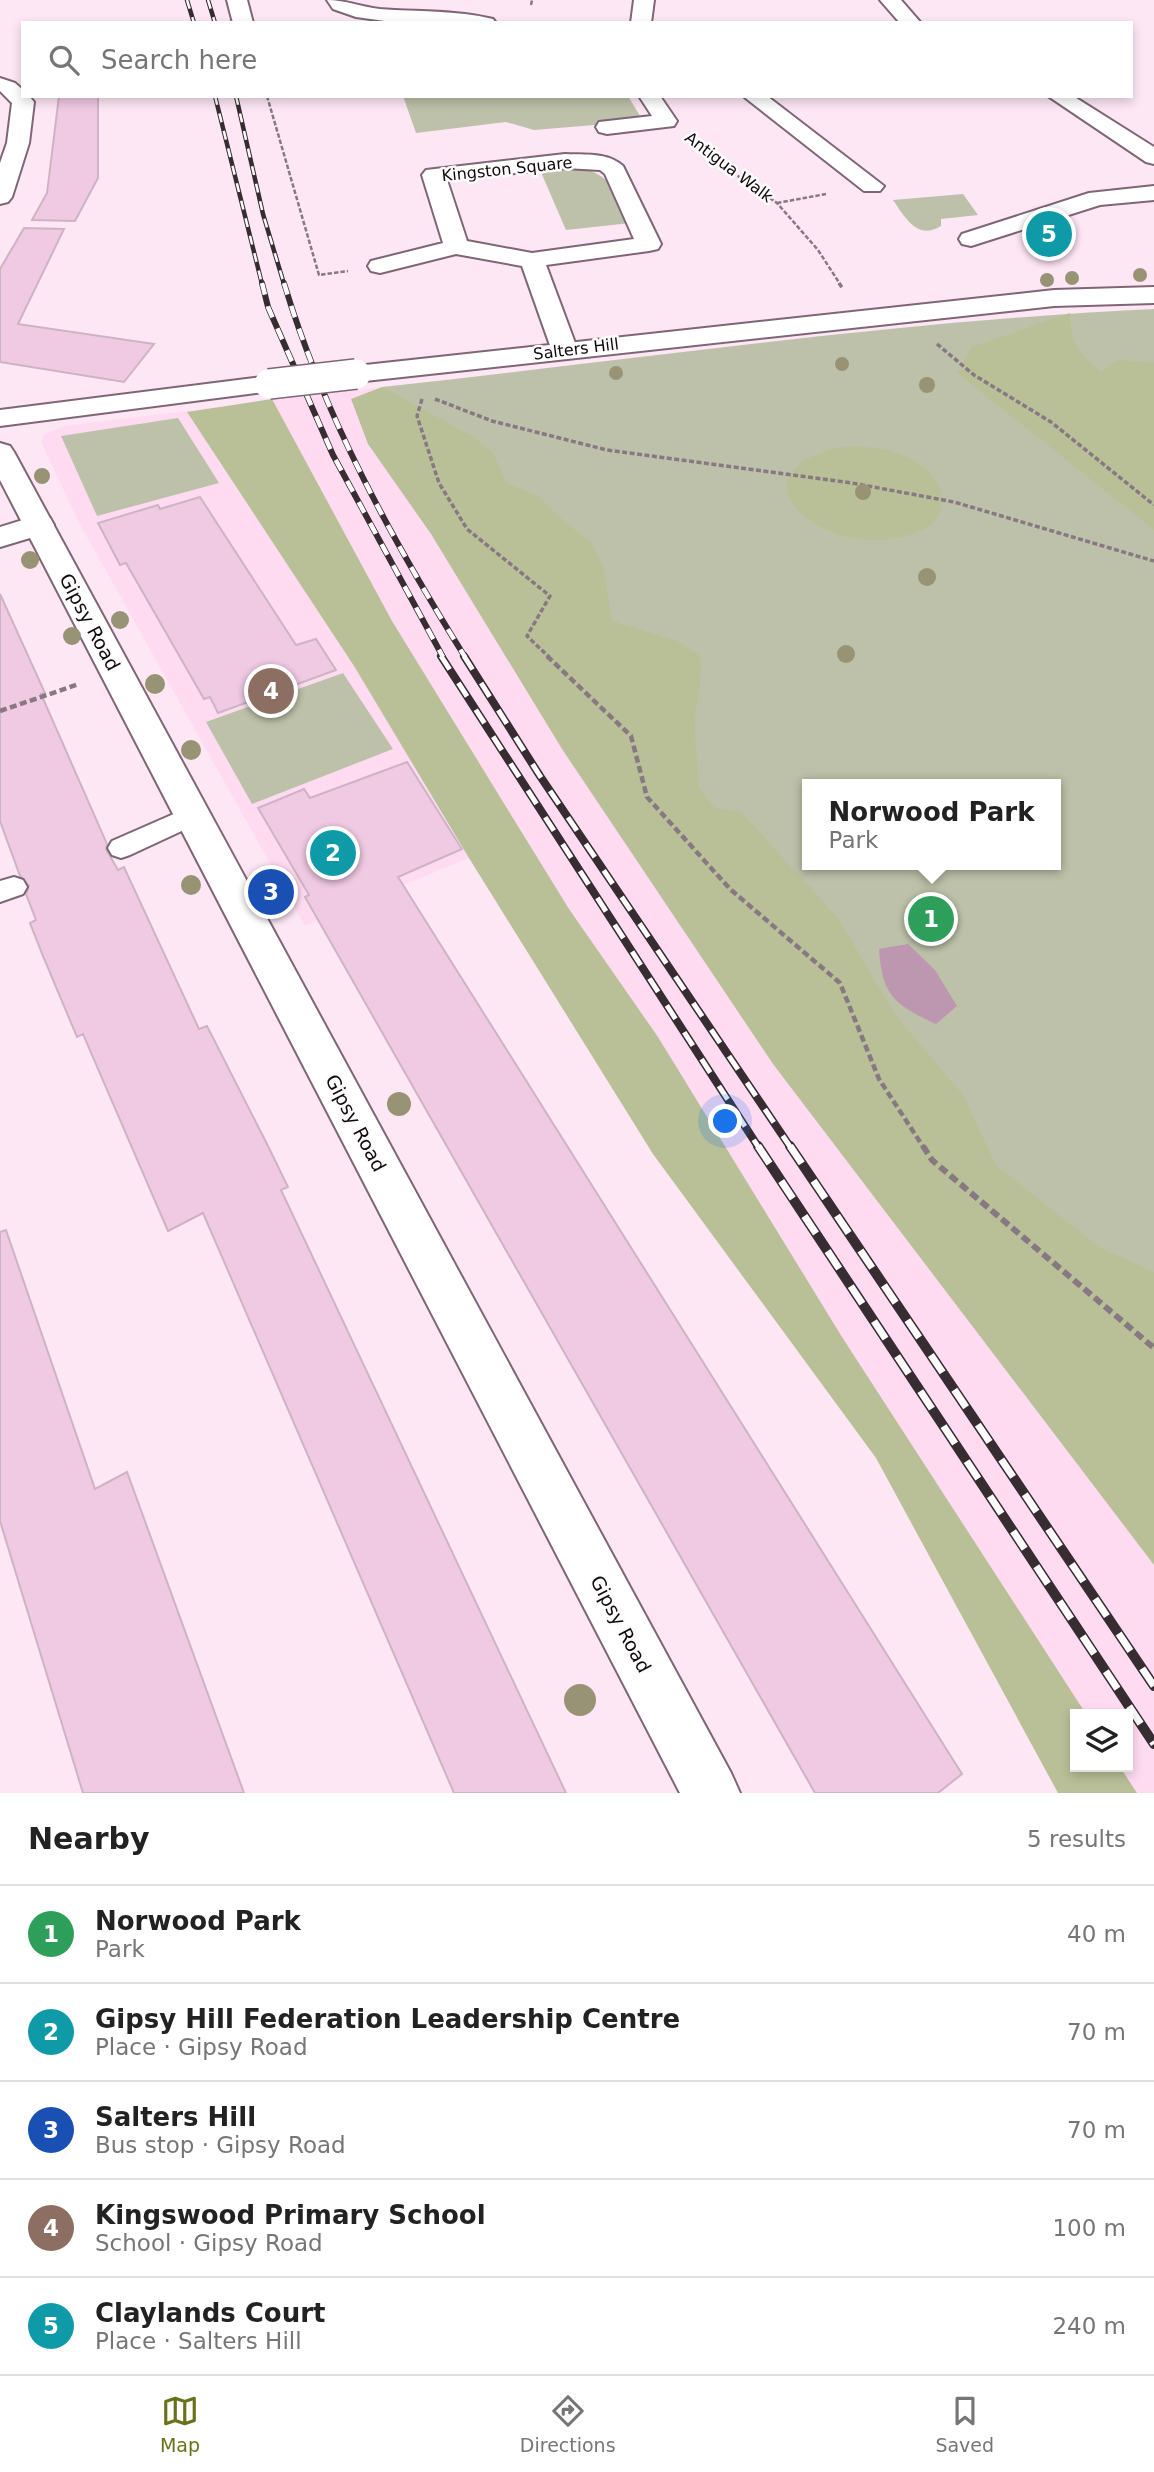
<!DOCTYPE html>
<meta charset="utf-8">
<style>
body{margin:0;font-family:"DejaVu Sans",sans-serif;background:#f2f2f2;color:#222}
.controls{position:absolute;right:21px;bottom:21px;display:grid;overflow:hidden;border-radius:0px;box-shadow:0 4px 10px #0003}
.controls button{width:63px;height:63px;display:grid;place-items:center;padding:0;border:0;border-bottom:2px solid #e0e0e0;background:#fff;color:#222;font:35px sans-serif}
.you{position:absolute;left:726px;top:1122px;width:24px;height:24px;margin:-18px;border:5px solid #fff;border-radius:50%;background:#1a73e8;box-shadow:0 0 0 10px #1a73e833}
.badge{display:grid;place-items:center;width:46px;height:46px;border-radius:50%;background:#69721a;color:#fff;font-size:23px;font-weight:700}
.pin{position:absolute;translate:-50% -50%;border:4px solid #fff;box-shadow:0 2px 7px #0006}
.popup{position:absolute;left:802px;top:779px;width:259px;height:91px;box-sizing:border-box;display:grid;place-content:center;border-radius:0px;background:#fff;filter:drop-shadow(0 2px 5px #0005);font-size:23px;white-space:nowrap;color:#767676}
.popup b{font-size:26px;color:#222}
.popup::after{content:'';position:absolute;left:50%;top:100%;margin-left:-14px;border:14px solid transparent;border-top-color:#fff}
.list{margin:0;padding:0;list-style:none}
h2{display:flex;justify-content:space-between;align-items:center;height:91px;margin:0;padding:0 28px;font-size:30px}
h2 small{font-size:23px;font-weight:400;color:#767676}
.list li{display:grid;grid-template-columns:46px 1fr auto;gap:21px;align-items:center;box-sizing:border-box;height:98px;padding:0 28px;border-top:2px solid #e0e0e0}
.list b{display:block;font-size:26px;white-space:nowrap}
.list p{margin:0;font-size:23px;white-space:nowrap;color:#767676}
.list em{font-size:23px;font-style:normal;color:#767676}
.icon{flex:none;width:38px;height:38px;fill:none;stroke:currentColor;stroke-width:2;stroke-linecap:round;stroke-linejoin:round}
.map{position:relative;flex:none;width:1154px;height:1793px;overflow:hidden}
.search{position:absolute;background:#fff;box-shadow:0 4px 10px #0003;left:21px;right:21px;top:21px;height:77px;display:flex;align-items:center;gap:18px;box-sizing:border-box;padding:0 24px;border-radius:0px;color:#767676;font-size:26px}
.sheet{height:581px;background:#fff}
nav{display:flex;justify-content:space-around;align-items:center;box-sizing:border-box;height:98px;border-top:2px solid #e0e0e0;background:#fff;font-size:19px;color:#767676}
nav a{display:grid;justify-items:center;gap:4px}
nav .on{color:#69721a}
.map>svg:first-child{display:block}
.built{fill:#ffdbf2;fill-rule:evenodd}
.green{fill:#bdc1a9;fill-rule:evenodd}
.forest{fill:#b9c098}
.water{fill:#bc97af}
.building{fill:#f0c9e3;stroke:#ceb3c4;stroke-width:2}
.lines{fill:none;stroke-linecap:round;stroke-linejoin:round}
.lane-casing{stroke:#7f6676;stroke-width:4}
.street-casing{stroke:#7f6676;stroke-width:4}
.secondary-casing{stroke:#7f6676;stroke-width:4}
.path-far3{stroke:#877882;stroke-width:2.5;stroke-dasharray:4.5 2;stroke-linecap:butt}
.path-far2{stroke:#877882;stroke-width:3.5;stroke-dasharray:5 2.5;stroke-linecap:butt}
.path-far1{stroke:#877882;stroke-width:4.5;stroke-dasharray:7 3.5;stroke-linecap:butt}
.path{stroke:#877882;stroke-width:6;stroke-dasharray:9 4.5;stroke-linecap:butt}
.lane{fill:#fff;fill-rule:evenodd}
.street{fill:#fff;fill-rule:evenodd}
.secondary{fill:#fff;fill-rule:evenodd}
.rail-far3-casing{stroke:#362c32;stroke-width:4.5}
.rail-far2-casing{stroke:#362c32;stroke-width:6}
.rail-far1-casing{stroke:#362c32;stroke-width:8}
.rail-casing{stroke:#362c32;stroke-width:10}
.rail-far3{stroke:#fcfcfc;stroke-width:2.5;stroke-dasharray:9;stroke-linecap:butt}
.rail-far2{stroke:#fcfcfc;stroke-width:4.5;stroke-dasharray:12;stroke-linecap:butt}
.rail-far1{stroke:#fcfcfc;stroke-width:5;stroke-dasharray:16;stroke-linecap:butt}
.rail{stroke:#fcfcfc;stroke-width:7;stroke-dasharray:21;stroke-linecap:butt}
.secondary-bridge-casing{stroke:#7f6676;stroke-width:32;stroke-linecap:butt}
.secondary-bridge{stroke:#fff;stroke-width:29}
.tree{fill:#999375}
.labels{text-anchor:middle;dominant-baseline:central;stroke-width:5;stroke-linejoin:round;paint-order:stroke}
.far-street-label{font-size:16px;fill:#11090e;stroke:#fcfcfc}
.street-label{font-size:19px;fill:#11090e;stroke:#fcfcfc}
</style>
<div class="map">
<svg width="1154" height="1793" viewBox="0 0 1154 1793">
<rect width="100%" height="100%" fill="#fde7f5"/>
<path class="built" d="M382 387 467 547 1154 1454V1793H1058L876 1458 653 1154 469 858 305 926 78 521 41 442 44 435 63 426ZM1075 1714H1128V1767H1075Z"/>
<path class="green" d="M403 96H628L643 121 534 130 506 122 416 133Z
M565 167C609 168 614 188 631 223L566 230 540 170Z
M963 194 978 215 941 219V226C917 241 905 217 893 200Z
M1154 309V1454L382 387C639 359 896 321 1154 309ZM807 784H1055V865H807Z
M178 418 219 483 97 516 61 436Z
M343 673 393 749 252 804 206 722Z"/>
<path class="forest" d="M1070 313C1072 347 1075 350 1101 372L1118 360 1154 363V530L957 373 972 347Z
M382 387 474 437 493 453 507 484 537 495 565 522 591 542 603 566 612 621 678 641 700 656C703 680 696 700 695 724 695 745 698 766 698 787L715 808 742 813 838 918 895 1014 963 1095 996 1165 1099 1247 1154 1272V1565L773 1064 562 749 431 534 368 444 351 399Z
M272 399 392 621 489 779 569 909 658 1037 842 1337 1086 1714H1075V1767H1120L1137 1793H1058L876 1458 653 1154 469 858 354 666 187 412Z
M847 446C871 447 897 449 918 463 951 484 952 521 913 534 821 565 720 469 847 446Z"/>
<path class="water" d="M908 944 935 970 957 1006 936 1024C895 1005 882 996 879 949Z"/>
<path class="building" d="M59 96H98V178L75 221 32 220 47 193Z
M24 228 64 229 18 324 154 344 124 382 0 362V269Z
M200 497 296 645 316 639 336 670 218 713 210 697 204 699 126 563 120 565 98 523 158 505 160 509Z
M0 594 45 693 41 694 107 844 106 849 118 870 124 867 199 1029 207 1026 268 1146 288 1187 281 1190 566 1793H454L203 1213 168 1231 83 1034 77 1037 43 956 30 923 36 920 26 894 29 886 20 876 0 821Z
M407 762 462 849 398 877 962 1774 938 1793H815L305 897 309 895 258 808 304 789 310 798Z
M6 1230 95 1489 127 1472 244 1793H83L0 1521V1232Z"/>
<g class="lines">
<defs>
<path id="lane" d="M192 806 201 808 205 815 201 822 130 855 121 858 112 855 108 848 112 841Z
M14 877 23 880 27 887 23 894 0 902V881Z"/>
<path id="street" d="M227 0H247L253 23H233Z
M327 0C346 0 361 7 380 9 418 12 456 10 493 19L496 23 392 22 356 17 333 9Z
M634 0H654L651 23H631Z
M880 0H901L921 23H900Z
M0 78 15 83 23 90V96H29L34 102 29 143 12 197 8 202 0 204V163L7 143 12 103 0 91Z
M639 96H660L677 121 674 126 607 134 599 132 596 127 599 122 652 116Z
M743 96H767L884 186 880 191H864Z
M1048 96H1073L1154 147V164L1146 162Z
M565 154C586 155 607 152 623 166L661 244 658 249 649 251 546 265 578 351 574 357 565 359 556 357 552 351 522 266 456 254 380 273 371 271 368 266 371 261 443 243 422 175 426 170ZM565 168 600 170 605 174 634 239 532 253 467 241 447 180Z
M1154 186V200L1100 205 971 246 962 244 959 239 962 234 1089 193Z
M39 515 50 518 54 525 50 532 0 547V527Z"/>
<path id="secondary" d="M1154 287V303L1054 306 356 382 346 380 342 374 346 368 356 366 1054 290Z
M269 376 279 378 283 384 279 390 0 426V410Z
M0 443 10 446 14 452 731 1773 740 1793H680L0 480Z"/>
</defs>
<use href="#lane" class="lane-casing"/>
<use href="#street" class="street-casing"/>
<use href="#secondary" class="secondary-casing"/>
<path class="path-far3" d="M531 5 532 0
M267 96 319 275 348 271
M693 138 732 172 777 203 818 250 840 284
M777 203 826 194"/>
<path class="path-far2" d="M839 283 843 289
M937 344 974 375 1051 422 1154 505
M422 399 417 416 439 483 467 529 550 596 527 636 549 657
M435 399 492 421 607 450 852 483 954 502 1154 561"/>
<path class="path-far1" d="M547 656 631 736 647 797 730 889 840 983 879 1079 924 1148
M0 711 79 684"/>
<path class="path" d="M923 1146 932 1160 1154 1348"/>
<use href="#lane" class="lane"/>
<use href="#street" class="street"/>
<use href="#secondary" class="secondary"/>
<defs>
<path id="rail-far3" d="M187 0 194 23
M208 0 215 23
M215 96 262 284
M236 96 263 214 284 284"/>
<path id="rail-far2" d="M262 283 268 307 333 455 443 657
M284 283C324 416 392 540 465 657"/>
<path id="rail-far1" d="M441 656 759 1148
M464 656 540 776 791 1148"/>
<path id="rail" d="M758 1146 1154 1744
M790 1146 1154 1686"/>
</defs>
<use href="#rail-far3" class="rail-far3-casing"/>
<use href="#rail-far2" class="rail-far2-casing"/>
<use href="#rail-far1" class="rail-far1-casing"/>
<use href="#rail" class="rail-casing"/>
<use href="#rail-far3" class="rail-far3"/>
<use href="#rail-far2" class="rail-far2"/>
<use href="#rail-far1" class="rail-far1"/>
<use href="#rail" class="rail"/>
<defs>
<path id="secondary-bridge" d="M269 384 356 374"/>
</defs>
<use href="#secondary-bridge" class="secondary-bridge-casing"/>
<use href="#secondary-bridge" class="secondary-bridge"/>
</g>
<g class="tree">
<circle cx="1140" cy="275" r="7"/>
<circle cx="1072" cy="278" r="7"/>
<circle cx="1047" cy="280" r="7"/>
<circle cx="842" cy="364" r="7"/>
<circle cx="616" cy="373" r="7"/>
<circle cx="927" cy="385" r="8"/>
<circle cx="42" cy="476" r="8"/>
<circle cx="863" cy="492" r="8"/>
<circle cx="30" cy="560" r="9"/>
<circle cx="927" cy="577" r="9"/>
<circle cx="120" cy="620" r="9"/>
<circle cx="72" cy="636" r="9"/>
<circle cx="846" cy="654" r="9"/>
<circle cx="155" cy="684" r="10"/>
<circle cx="191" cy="750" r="10"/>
<circle cx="191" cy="885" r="10"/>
<circle cx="399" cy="1104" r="12"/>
<circle cx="580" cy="1700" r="16"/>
</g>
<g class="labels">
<g class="far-street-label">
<text transform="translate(729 167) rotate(37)">Antigua Walk</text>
<text transform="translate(507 169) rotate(-6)">Kingston Square</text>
<text transform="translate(576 349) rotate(-7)">Salters Hill</text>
</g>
<g class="street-label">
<text transform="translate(90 622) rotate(62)">Gipsy Road</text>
<text transform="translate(356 1123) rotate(62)">Gipsy Road</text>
<text transform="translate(621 1624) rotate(62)">Gipsy Road</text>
</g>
</g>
</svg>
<div class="controls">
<button><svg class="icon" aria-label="layers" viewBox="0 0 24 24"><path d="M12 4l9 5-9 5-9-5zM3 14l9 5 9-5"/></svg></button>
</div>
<div class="you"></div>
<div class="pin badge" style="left:931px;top:919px;background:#2e9e5b">1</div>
<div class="popup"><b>Norwood Park</b>Park</div>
<div class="pin badge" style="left:333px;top:853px;background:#0f9aa8">2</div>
<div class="pin badge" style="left:271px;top:892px;background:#1a4fb4">3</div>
<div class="pin badge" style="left:271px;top:691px;background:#8d6e63">4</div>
<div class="pin badge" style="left:1049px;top:234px;background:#0f9aa8">5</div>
<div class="search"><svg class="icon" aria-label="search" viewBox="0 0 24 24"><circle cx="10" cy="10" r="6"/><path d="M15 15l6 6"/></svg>Search here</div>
</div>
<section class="sheet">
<h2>Nearby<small>5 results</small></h2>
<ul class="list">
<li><span class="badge" style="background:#2e9e5b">1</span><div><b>Norwood Park</b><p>Park</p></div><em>40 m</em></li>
<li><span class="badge" style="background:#0f9aa8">2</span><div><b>Gipsy Hill Federation Leadership Centre</b><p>Place · Gipsy Road</p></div><em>70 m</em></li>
<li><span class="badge" style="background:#1a4fb4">3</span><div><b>Salters Hill</b><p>Bus stop · Gipsy Road</p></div><em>70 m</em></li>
<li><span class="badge" style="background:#8d6e63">4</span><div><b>Kingswood Primary School</b><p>School · Gipsy Road</p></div><em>100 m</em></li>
<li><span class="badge" style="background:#0f9aa8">5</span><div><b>Claylands Court</b><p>Place · Salters Hill</p></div><em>240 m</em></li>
</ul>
</section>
<nav>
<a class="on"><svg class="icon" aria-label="map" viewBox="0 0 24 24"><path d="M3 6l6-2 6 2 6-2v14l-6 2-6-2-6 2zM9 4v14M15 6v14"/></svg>Map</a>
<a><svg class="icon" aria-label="directions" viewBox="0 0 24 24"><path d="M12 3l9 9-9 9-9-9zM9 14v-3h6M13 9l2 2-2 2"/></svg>Directions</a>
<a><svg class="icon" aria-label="saved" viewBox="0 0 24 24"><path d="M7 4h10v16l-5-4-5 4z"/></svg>Saved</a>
</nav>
